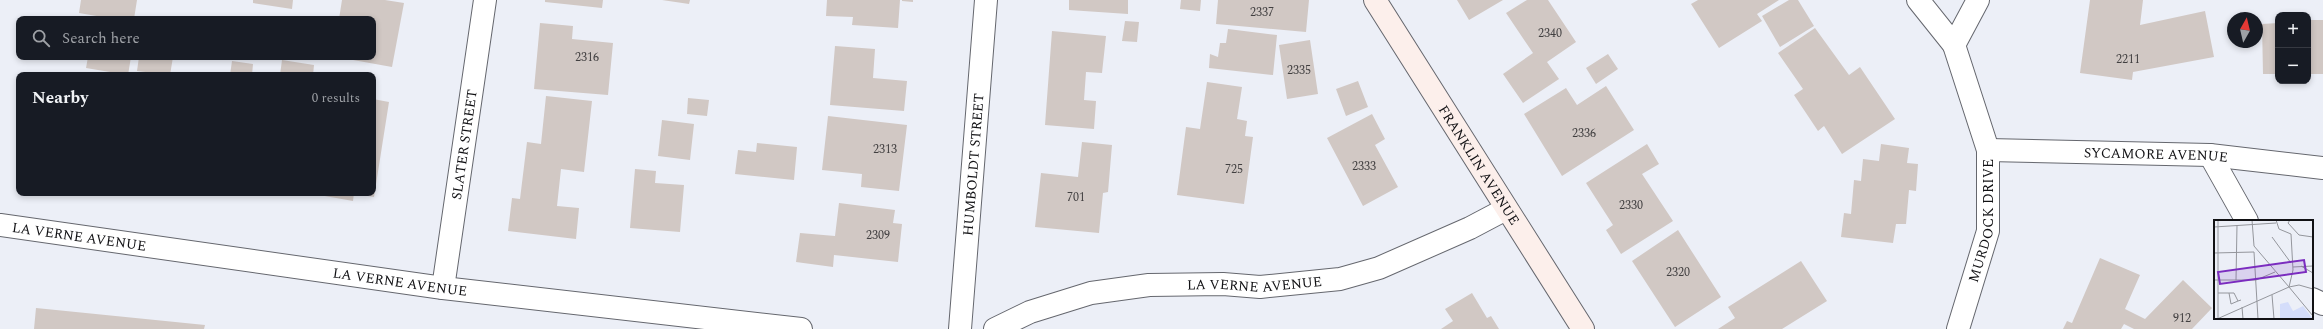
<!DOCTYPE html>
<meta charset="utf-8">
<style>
body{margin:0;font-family:Spectral,serif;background:#20242c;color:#f1f3f6}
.controls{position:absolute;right:12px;top:12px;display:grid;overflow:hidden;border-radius:8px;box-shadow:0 2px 6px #0003}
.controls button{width:36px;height:36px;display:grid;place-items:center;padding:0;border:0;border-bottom:1px solid #363941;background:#171b24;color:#f1f3f6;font:20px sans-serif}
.compass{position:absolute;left:2227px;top:12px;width:36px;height:36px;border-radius:50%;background:#171b24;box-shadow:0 2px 6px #0003;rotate:8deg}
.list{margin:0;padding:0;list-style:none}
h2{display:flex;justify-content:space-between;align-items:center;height:52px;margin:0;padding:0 16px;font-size:17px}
h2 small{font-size:13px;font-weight:400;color:#9ea1a6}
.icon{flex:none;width:22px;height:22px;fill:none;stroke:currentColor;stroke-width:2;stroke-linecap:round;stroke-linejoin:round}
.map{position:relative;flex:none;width:2323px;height:329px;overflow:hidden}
.search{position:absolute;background:#171b24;box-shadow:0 2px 6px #0003;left:16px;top:16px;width:360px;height:44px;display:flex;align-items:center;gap:10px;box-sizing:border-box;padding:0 14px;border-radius:8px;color:#9ea1a6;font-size:15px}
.panel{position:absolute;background:#171b24;box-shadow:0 2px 6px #0003;left:16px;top:72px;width:360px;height:124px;border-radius:8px}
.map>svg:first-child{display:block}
.building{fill:#d1c8c4}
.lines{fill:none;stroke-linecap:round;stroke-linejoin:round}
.street-casing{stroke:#65676e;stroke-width:24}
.secondary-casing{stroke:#65676e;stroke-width:24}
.street{stroke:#fff;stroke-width:22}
.secondary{stroke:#fcefeb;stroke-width:22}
.labels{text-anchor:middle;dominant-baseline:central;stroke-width:3;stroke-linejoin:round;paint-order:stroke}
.number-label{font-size:12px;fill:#413f40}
.street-label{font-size:14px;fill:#111114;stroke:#fcfcfe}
.inset-road{fill:none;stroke:#94969c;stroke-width:1}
.view{fill:#7b2cbf;fill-opacity:0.15;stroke:#7b2cbf;stroke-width:2}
.inset-edge{fill:none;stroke:#111114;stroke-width:2}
</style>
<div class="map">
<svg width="2323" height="329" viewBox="0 0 2323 329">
<rect width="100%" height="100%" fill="#eceff7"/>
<path class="building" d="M81 0H137L134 19H114L79 13Z
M253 0H293L292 9 253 3Z
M342 0H385L404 3 392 67 342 58 373 57V19H339Z
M545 0H603L602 8 545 2Z
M662 0H690L689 4Z
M827 0H900L898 28 852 25 853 17 826 16Z
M902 0H913V2L902 1Z
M1069 0H1128V14L1069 10Z
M1181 0H1201L1200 11 1180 9Z
M1218 0H1309L1306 32 1216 24Z
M1457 0H1503L1469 20Z
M1527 0H1548L1576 42 1547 62 1559 79 1523 103 1503 74 1533 53 1506 13Z
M1698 0H1779L1757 14 1762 21 1719 48 1691 4Z
M1789 0H1798L1814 26 1780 47 1762 16Z
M2090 0H2143L2140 25 2205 11 2214 57 2133 72 2132 80 2080 73Z
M2308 20H2323V74H2308Z
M1125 21 1139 22 1137 42 1122 41Z
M540 23 573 26 572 39 613 43 608 95 534 89Z
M2278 23V74H2263L2262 24Z
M1815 28 1849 75 1860 67 1895 119 1842 154 1824 126 1818 131 1794 95 1803 89 1778 53Z
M1228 29 1277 35 1273 75 1209 68 1210 54 1218 57 1220 43H1226Z
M1052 31 1106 36 1102 73 1086 72 1084 100 1096 101 1094 129 1045 125Z
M1310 40 1318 94 1287 99 1279 45Z
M835 46 875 49 873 78 907 81 904 111 830 105Z
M1608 54 1618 69 1596 84 1586 68Z
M88 57H131L128 75 86 68Z
M139 57H173L170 75 137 71Z
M282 60 314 65 313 75H280Z
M232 61 253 64 252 75H230Z
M60 72 72 74V75H59Z
M1358 81 1368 107 1346 116 1336 89Z
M1207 82 1242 87 1237 119 1247 121 1245 136 1253 137 1244 204 1177 195 1186 127 1200 129Z
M1606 86 1634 130 1562 176 1524 114 1566 88 1577 105Z
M546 96 592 101 584 172 561 169 557 206 579 208 576 239 508 231 512 198 520 199 527 142 541 144Z
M688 98 709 100 707 116 687 114Z
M373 99 389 102 374 197 355 194 373 193Z
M1372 114 1385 139 1375 145 1398 187 1363 206 1327 138Z
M828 116 907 125 899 191 861 187 862 174 822 170Z
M662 120 694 124 690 160 658 156Z
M1082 142 1112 145 1108 192 1103 193 1099 233 1035 227 1041 173 1078 177Z
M757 143 797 147 794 180 735 174 738 150 756 152Z
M1647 144 1659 164 1642 174 1673 221 1621 254 1606 230 1613 225 1586 183Z
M1881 144 1909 148 1907 163 1918 164 1916 191 1909 190 1906 224H1896L1893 243 1841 237 1844 213 1851 214 1854 180 1861 181 1863 159 1879 161Z
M635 169 656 171 655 183 684 185 680 232 630 228Z
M308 193H354L353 201Z
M839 203 895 210 893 223 902 224 898 262 834 255 833 267 796 262 800 233 835 236Z
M1678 230 1721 297 1675 327 1632 261Z
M2100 258 2140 275 2125 309 2145 319 2183 280 2212 308 2192 329H2134L2124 324 2121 329H2063L2067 321 2072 323Z
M1801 261 1827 301 1782 329H1718L1735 318 1728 307Z
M1472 293 1487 318 1491 316 1499 329H1441L1453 321 1445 309Z
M36 308 205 325 204 329H34Z"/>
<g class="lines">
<defs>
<g id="street">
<path d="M1918 0 1954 45"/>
<path id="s1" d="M1988 150 2210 155 2323 168"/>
<path d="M2210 155 2247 221"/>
<path id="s2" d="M0 225 443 288 801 329"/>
<path id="s3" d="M443 288 485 0"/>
<path d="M2312 299 2323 304"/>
<path id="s4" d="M960 329 986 0"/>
<path id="s5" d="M995 329 1030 312 1091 293 1149 285 1223 284 1260 287 1340 279 1379 268 1470 228 1506 209"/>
<path id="s6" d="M1958 329 1988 231V150L1954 45 1978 0"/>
</g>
<g id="secondary">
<path id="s7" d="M1375 0 1583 329"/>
</g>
</defs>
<use href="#street" class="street-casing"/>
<use href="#secondary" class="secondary-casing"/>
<use href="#street" class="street"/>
<use href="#secondary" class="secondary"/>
</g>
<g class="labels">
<g class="number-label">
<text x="1262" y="12">2337</text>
<text x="1550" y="33">2340</text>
<text x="587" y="57">2316</text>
<text x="2128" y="59">2211</text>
<text x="1299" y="70">2335</text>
<text x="1584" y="133">2336</text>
<text x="885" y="149">2313</text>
<text x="1364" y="166">2333</text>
<text x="1234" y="169">725</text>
<text x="1076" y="197">701</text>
<text x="1631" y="205">2330</text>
<text x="878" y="235">2309</text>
<text x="1678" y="272">2320</text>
<text x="2182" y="318">912</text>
</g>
<g class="street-label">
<text stroke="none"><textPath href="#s3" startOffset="145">SLATER STREET</textPath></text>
<text stroke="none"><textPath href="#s1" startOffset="168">SYCAMORE AVENUE</textPath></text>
<text stroke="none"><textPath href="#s4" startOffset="165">HUMBOLDT STREET</textPath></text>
<text stroke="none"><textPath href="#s7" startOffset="195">FRANKLIN AVENUE</textPath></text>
<text stroke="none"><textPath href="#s6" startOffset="112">MURDOCK DRIVE</textPath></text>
<text stroke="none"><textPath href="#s2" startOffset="80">LA VERNE AVENUE</textPath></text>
<text stroke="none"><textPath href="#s2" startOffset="404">LA VERNE AVENUE</textPath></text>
<text stroke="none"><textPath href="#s5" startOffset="267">LA VERNE AVENUE</textPath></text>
</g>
</g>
<g transform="translate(2214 220)">
<rect width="99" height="99" fill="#eceff7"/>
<path d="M74 82 79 91 89 86 99 99H66V84Z" fill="#d4ddfa"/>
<path class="inset-road" d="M38 0 40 26 75 67M62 0 65 9 77 14 79 50 75 67M76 0 74 3 85 15 99 17M0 7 62 3M58 17 77 43M0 33 40 32 44 99M87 46 99 53M79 47 99 46M0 60H42L61 52M22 60 23 5M75 67 85 65 99 69M4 73H20L24 81 27 80M15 73 17 84 24 81M58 75 60 99M28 87 29 99M4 98V0M3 99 75 67 99 96"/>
<path class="view" d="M90 40 92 52 6 64 4 52Z"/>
<rect width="99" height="99" class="inset-edge"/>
</g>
</svg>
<div class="controls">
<button>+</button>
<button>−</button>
</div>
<svg class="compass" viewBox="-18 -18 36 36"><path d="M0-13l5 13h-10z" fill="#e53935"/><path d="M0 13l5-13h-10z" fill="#9ea1a6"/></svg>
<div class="search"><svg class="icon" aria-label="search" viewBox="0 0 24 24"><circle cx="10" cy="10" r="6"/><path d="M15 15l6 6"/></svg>Search here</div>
<section class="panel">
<h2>Nearby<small>0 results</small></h2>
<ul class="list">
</ul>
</section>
</div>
